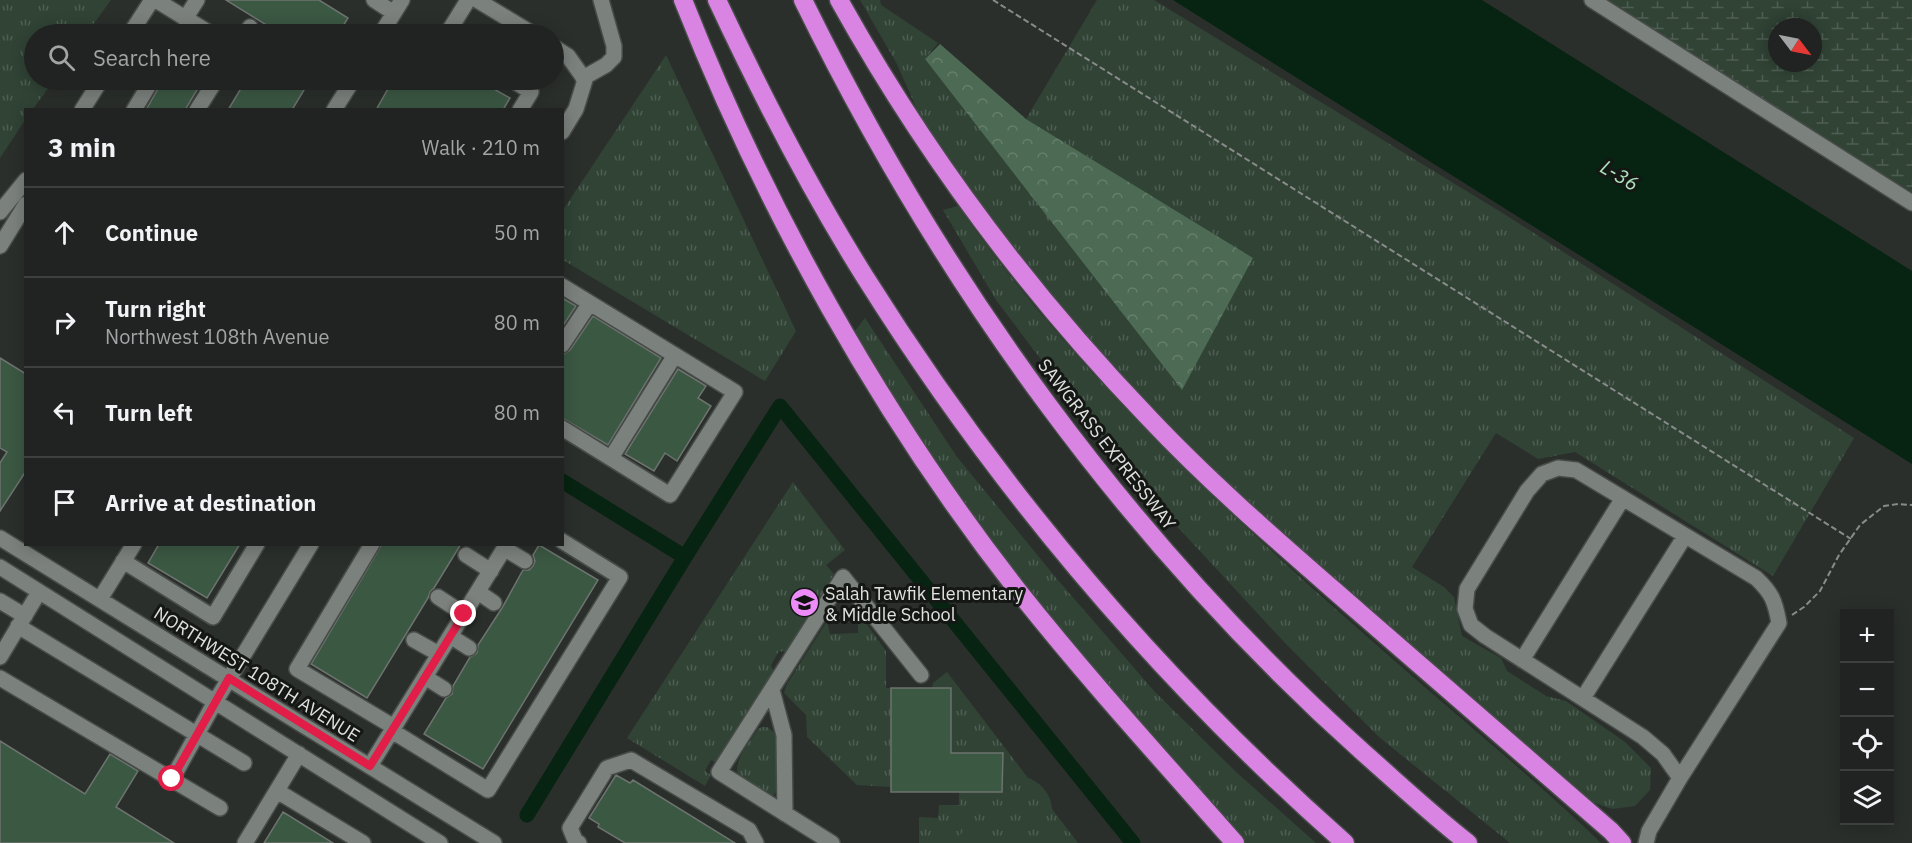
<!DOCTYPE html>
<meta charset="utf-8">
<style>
body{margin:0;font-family:"IBM Plex Sans",sans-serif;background:#282b2a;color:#f1f3f6}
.controls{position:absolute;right:18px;bottom:18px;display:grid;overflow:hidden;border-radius:0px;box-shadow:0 3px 15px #0003}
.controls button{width:54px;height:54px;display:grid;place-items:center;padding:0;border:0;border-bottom:2px solid #3d403f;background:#202321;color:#f1f3f6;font:30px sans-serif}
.compass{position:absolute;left:1768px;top:18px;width:54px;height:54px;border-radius:50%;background:#202321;box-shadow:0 3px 15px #0003;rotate:122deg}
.stop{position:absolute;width:18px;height:18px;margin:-14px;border:4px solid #e11d48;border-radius:50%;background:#fff}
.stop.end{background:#e11d48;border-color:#fff;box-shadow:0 2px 6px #0008}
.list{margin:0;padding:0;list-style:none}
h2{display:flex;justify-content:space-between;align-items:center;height:78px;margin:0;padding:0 24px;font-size:26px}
h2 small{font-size:20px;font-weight:400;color:#a2a4a5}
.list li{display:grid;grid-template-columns:39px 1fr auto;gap:18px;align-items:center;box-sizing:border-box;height:90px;padding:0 24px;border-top:2px solid #3d403f}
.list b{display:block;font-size:22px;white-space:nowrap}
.list p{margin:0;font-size:20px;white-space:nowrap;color:#a2a4a5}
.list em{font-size:20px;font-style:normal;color:#a2a4a5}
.icon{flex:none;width:33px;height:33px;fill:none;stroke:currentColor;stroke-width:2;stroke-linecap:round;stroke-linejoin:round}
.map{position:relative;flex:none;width:1912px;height:843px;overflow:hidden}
.search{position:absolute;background:#202321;box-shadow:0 3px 15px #0003;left:24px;top:24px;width:540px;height:66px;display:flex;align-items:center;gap:15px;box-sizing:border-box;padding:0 21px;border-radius:33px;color:#a2a4a5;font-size:22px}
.panel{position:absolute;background:#202321;box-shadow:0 3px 15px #0003;left:24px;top:108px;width:540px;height:438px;border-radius:0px}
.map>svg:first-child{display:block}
.grass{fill:url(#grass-tufts)}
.forest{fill:url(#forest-crowns)}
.wetland{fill:url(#wetland-marsh);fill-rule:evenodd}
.pitch{fill:#304335}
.water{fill:#072311}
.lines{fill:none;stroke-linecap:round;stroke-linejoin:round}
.canal{stroke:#072311;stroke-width:15}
.building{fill:#3b5843;stroke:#6d736f;stroke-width:1.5}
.minor-casing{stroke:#484c49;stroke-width:18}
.highway-casing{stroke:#484c49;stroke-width:21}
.path{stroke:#888b89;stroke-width:2;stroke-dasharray:6 3;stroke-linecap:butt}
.minor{stroke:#7b817d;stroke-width:15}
.highway{stroke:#d984e3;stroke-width:18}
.route{stroke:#e11d48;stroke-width:8}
.labels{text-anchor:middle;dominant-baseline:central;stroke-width:6;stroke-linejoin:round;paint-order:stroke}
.street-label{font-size:18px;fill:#dfe2e0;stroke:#151715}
.poi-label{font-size:18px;fill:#dfe2e0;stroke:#151715;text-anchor:start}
.water-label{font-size:20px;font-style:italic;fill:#ade3bc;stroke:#151715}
</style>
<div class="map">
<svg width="1912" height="843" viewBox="0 0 1912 843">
<defs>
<pattern id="grass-tufts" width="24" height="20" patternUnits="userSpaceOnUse" patternTransform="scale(1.5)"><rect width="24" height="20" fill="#304335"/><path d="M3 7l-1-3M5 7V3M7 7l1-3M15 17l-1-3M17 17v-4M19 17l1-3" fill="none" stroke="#4e5e52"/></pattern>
<pattern id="forest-crowns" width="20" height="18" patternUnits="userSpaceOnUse" patternTransform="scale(1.5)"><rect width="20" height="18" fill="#4c6a54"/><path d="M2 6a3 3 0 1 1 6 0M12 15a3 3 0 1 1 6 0" fill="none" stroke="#657f6c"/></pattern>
<pattern id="wetland-marsh" width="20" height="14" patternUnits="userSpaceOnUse" patternTransform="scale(1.5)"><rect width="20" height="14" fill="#304335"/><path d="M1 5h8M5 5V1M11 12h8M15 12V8" fill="none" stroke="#4e5e52"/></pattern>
</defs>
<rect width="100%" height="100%" fill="#2b2f2c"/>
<path class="grass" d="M0 0H111L86 34H34V80H54L33 109 26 110 25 120 0 158Z
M860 0H880L881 5 938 43 925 59 1253 258 1026 119 1097 0H1154L1504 214 1854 438 1773 576 1575 452 1538 459 1496 433 1412 567 1444 587 1454 597 1462 636 1501 658 1507 671 1546 696 1566 701 1625 742 1651 768 1650 790 1635 806 1612 809 1589 801 1314 561 1194 454 1102 361 989 218 922 121 897 64Z
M666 55 796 331 765 381 563 260V210Z
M958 206C1083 384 1249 534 1413 677 1476 732 1541 785 1601 843H1510L1379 737 1285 643 1124 469 996 300 943 210Z
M865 318 957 457 1057 579 1154 691 1235 771 1316 843H1240L1023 587 922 447 852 335Z
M793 482 845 550 826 565 834 574 787 652 779 651 771 665 773 670V673L717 763 711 760 705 771 711 775 705 786 627 738Z
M858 620 865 622 886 651V688H891V787L857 785 807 737 806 715 784 693 787 684 827 621 830 634 858 633Z
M947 672 1028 778C1041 782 1052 796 1052 809L1078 843H919V817L938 818 939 805H959V792L1002 791V753H951V688H932L933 683Z
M762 727H767L776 734 778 789 772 797 738 776C733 760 750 742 758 729Z"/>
<path class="forest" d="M940 44 1026 119 1253 258 1182 390 925 59Z"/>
<path class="wetland" d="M1592 0H1912V203ZM1777 27H1813V63H1777Z"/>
<path class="pitch" d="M970 821 1001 843H955Z"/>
<path class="water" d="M1173 0H1482L1912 271V464Z"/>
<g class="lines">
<path class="canal" d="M562 481 685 557 780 406 1133 843
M527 815 685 557"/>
</g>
<path class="building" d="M226 0H319L348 18 338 34H273L276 31Z
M163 80H203L185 110H146Z
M246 80H310L292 110H228Z
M393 80H478L510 98 503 110H376Z
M562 298 576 306 562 327Z
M593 316 661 358 608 445 562 418V355L570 350Z
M0 358 26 374V471L0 511V463L7 452 0 448Z
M678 369 706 386 698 398 711 406 677 461 665 453 654 471 625 454Z
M159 544H240L207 598 148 563Z
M382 544H461L434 588 430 592 428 598 367 698 311 664Z
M539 545 598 580 483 769 424 734 446 698 452 694 453 686 470 657 477 653 478 645 502 608 523 570H529L533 566 535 561 533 555Z
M891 688H951V753H1003L1002 792H891Z
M0 741 85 794 110 754 138 771 116 807 174 843H0Z
M616 775 630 783 633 780 735 843H625L598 827 599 824 589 818Z
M283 812 333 843H264Z"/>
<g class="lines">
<defs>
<path id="minor" d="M156 0 211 34
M374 0 394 13
M477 0 533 34
M1592 0 1912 203
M185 19 197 0
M130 34 152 0
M245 34 250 27
M381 34 402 0
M447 34 468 0
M554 47 568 56 585 80 576 109 562 132
M583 78 606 65 614 57V46L601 0
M512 80 531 92 520 110
M82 110 101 80
M134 110 152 80
M197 110 216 80
M334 110 353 80
M0 212 26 180
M0 246 26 204
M562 286 735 392 670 495 562 428
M562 345 590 303
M611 458 675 355
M0 538 494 843
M372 544 297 669 394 727
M505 549 525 561
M466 555 491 571
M123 561 213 617 257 544
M0 567 440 843
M478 592 494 603
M438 597 464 614
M100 599 134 544
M0 601 25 616
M18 626 244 763
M450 636 469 648
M414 640 439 654
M0 657 39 592
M1522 660 1623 498
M425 677 444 689
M0 678 220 808
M772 690 784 735 785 814
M1583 698 1685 536
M392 731 488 790 620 577 562 541
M370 766 507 544
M172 779 215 702 311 544
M277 791 363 843
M245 843 299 754
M579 843 575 840 570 828 607 768 631 760 749 830 756 843
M832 843 719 772 843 577 921 675
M1646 843 1649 831 1680 778 1779 623C1775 601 1772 593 1756 578L1576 470 1558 468 1542 474 1527 491 1467 589 1465 609 1471 625 1485 636 1643 737 1663 754 1680 778"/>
<path id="highway" d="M683 0C765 208 881 416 1019 592 1088 679 1162 760 1235 843
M717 0C761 94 809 188 865 277 998 489 1157 677 1345 843
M803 0C942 284 1129 543 1365 754 1399 784 1432 815 1468 843
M839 0C924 153 1028 292 1149 418 1215 488 1288 550 1360 613 1443 686 1527 758 1611 831L1622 843"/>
</defs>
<use href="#minor" class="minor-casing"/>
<use href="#highway" class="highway-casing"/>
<path class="path" d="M993 0 1851 539
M1792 615 1804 607 1820 591 1839 555 1860 525 1884 506 1898 504 1912 505
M255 665V677"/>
<use href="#minor" class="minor"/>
<use href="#highway" class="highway"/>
</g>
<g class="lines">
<path class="route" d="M172 779 229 678 370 766 464 614"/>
</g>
<defs>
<symbol id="school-disc" viewBox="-11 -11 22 22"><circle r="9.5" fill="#ed8cf9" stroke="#151715"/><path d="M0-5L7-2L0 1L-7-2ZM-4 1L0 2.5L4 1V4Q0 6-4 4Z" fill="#111"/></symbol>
</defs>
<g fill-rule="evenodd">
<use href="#school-disc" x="788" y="586" width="33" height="33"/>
</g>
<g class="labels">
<g class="street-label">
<text transform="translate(1107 444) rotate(52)">SAWGRASS EXPRESSWAY</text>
<text transform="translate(257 674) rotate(32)">NORTHWEST 108TH AVENUE</text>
</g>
<g class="poi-label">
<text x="825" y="593">Salah Tawfik Elementary<tspan x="825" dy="21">&amp; Middle School</tspan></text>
</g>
<g class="water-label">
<text transform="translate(1620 175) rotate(31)">L-36</text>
</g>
</g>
</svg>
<div class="controls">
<button>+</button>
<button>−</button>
<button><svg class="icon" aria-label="locate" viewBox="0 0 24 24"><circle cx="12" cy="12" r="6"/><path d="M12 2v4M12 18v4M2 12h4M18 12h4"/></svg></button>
<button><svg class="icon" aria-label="layers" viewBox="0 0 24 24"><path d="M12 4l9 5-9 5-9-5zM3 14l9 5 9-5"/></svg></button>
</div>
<svg class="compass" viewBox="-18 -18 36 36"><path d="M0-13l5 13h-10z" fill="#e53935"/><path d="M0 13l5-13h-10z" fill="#a2a4a5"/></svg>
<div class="stop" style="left:172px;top:779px"></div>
<div class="stop end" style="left:464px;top:614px"></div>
<div class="search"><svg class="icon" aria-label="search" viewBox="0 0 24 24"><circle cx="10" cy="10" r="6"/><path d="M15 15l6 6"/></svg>Search here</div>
<section class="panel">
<h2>3 min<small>Walk · 210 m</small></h2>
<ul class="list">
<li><svg class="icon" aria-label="ahead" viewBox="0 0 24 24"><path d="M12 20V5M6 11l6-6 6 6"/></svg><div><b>Continue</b></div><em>50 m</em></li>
<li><svg class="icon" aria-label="right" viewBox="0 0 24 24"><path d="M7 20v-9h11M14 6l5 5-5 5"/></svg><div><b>Turn right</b><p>Northwest 108th Avenue</p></div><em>80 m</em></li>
<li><svg class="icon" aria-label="left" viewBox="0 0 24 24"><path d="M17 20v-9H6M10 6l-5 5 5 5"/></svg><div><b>Turn left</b></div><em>80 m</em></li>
<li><svg class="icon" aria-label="arrive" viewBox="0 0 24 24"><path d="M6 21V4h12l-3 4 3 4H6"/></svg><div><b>Arrive at destination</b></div></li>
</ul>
</section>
</div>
